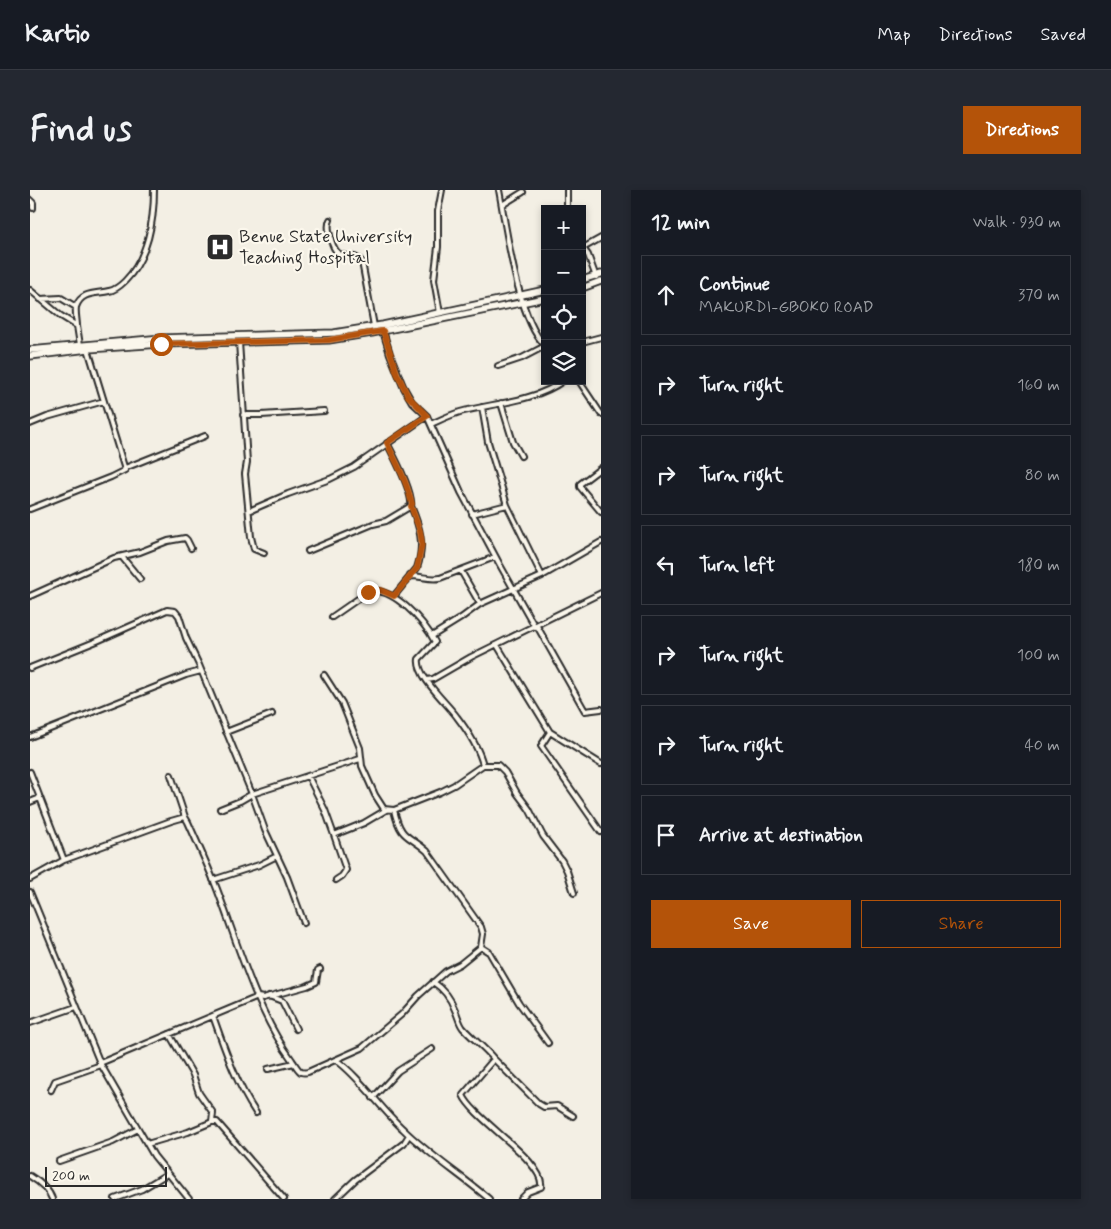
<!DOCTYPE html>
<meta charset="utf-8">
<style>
body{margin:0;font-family:Mynerve,sans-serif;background:#242831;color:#f1f3f6}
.controls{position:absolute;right:15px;top:15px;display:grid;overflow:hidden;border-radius:0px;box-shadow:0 2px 8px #0003}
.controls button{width:45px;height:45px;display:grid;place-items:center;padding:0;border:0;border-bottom:1px solid #363941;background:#171b24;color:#f1f3f6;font:25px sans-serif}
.scale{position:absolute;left:15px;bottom:12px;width:122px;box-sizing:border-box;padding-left:5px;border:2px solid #2b2b2b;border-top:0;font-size:14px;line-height:18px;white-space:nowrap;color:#2b2b2b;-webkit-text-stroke:4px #fbf7ec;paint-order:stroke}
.stop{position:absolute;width:15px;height:15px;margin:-11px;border:4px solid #b45309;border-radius:50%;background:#fff}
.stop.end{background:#b45309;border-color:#fff;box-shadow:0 1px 5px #0008}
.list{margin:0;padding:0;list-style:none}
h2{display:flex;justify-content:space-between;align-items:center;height:65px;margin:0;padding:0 20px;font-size:21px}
h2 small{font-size:16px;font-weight:400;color:#9ea1a6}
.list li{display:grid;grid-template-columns:32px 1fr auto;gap:15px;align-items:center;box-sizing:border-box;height:80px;margin:0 10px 10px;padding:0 10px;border:1px solid #363941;border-radius:0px}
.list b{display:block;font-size:19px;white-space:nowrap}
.list p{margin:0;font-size:16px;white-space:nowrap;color:#9ea1a6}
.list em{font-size:16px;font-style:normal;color:#9ea1a6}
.actions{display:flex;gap:10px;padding:15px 20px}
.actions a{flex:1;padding:11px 0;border:1px solid #b45309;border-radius:0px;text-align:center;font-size:18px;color:#b45309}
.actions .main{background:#b45309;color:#fff}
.icon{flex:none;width:28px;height:28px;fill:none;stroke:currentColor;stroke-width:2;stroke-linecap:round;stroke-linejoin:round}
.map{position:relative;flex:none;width:571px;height:1009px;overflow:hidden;border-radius:0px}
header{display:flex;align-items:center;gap:30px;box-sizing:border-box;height:70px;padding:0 25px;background:#171b24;border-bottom:1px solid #363941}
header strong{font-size:24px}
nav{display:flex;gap:28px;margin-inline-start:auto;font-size:18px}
.intro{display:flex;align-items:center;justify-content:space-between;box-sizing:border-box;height:120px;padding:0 30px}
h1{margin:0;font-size:35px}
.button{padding:12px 22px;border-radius:0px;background:#b45309;color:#fff;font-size:18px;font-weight:700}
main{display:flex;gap:30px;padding:0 30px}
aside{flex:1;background:#171b24;border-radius:0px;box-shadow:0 2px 8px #0003}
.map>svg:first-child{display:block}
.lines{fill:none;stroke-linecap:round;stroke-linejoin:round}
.minor-casing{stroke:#2b2b2b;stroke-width:8}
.primary-casing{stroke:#2b2b2b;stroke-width:9}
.minor{stroke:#fbf7ec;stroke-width:4}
.primary{stroke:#fbf7ec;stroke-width:5.5}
.route{stroke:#b45309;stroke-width:6}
.labels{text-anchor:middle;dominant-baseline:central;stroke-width:4.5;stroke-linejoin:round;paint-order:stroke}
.poi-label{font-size:18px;fill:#2b2b2b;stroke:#fbf7ec;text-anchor:start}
</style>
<header>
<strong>Kartio</strong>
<nav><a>Map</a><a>Directions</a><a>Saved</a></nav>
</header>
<div class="intro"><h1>Find us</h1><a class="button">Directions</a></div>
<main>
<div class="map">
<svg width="571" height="1009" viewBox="0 0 571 1009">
<rect width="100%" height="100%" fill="#f3efe4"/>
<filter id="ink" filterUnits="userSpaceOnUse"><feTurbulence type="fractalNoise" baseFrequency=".02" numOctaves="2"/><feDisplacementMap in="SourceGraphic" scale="10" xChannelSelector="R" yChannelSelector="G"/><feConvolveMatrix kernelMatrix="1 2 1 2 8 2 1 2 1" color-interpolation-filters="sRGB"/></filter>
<g filter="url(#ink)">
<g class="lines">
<defs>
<path id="minor" d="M469 0C476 37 488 131 515 155
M537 0V19
M0 10 3 13V18
M472 15 493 2
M300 30C297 36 299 40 300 46 307 77 321 59 332 72L344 136
M552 57 558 65 566 87
M553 58 571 48
M0 100 31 126 47 136 50 155
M10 109 31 108 46 117
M410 123 404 90 408 57V21L412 0
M47 136C47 131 45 122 46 117 51 101 67 104 79 101 85 100 91 95 95 91 118 68 124 30 124 0
M353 141 360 164 373 196 382 212 397 226 431 302 470 375 505 437
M209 152 217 272 215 284 221 347 224 359 234 363
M552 152 571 147
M468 176 492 168 515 156
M549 191 571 224
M471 213 483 252 491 266
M213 225H231L294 221
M0 234 17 227 74 211
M401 234C410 230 420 225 430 222 463 213 504 212 533 191
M95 278 175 246
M571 278 550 294V297L571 322
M0 319 81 287 95 280 58 159
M219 321 258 304 300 289 324 277 397 226
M442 324 477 315
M278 361 343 334 356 331 381 316C383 303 364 266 357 253
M92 367 110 389
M431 381 450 414
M380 386C391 386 400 390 410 388L465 367
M512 386 571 352
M0 406 84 368 110 362 138 351 155 348 157 350 161 358
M364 406 387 378C395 355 390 337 381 316
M302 427 338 402C362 394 395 433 405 452L389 469C386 486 417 513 427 527 437 540 449 559 453 575
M507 436 555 521 571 519
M402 446 431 428 450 414 512 386 477 315 458 252 452 217
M467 455 520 542 571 574
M0 478 67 451 137 420 145 421 149 426 156 448 169 475 222 604 235 640 257 687 274 733
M294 485 312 513 330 558 332 576 345 605 354 619 364 620 410 602 424 595 453 575H468L475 582 487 603 499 619 513 646 532 671 537 681 544 703
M397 490 403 489 441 467 571 403
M196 542 242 524
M520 542 511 556 571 642
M0 547 156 485 171 481
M0 582 34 670
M141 585 155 627
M278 586 295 620 304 645 334 633 356 620
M0 612 10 608
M190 619 210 611 222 604 330 569
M304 645 316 680 312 686 306 690
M0 689 34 670 141 631 155 627 158 632C168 654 178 676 187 699 208 754 226 821 262 870 264 873 267 879 271 882 274 883 275 883 278 882L332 858 372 824 388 806 416 781 430 774 451 757 453 744 451 737 397 661C378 644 371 650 364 620
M183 690 229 675 247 666
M0 702 70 873 124 966 159 1009
M451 757 459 762 489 813 518 853
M403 792C414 799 421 809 425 820 428 826 429 833 433 838 443 849 455 858 464 869L509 914 514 917 527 916 543 926
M239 806 252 811 266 839
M183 826C195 860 206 893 226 923
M0 833 46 817
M139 844 163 885 169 903 183 923 182 932
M464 869 433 905C444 930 516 972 511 997L498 1002 491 1009
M306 870C329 886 351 919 373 939 399 965 431 985 459 1009
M70 873 228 807 233 808 277 796 286 792 288 780 290 779
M238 879 264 873
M21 900 25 891 71 875
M343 908 368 881 402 859
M117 954 158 942 182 932H187L254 1009
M29 971 83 952 108 939
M0 986C8 991 19 999 22 1009
M85 1009 112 999 137 984
M305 1009 325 990 374 953 379 945"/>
<path id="primary" d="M552 90 571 84
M552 98 571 91
M0 160 132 148 304 143 353 135 515 100
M0 166 58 159 131 154 299 150 342 143 515 108"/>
</defs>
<use href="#minor" class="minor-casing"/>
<use href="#primary" class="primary-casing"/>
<use href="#minor" class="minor"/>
<use href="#primary" class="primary"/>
</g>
</g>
<g class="lines" filter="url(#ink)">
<path class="route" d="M131 154 299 150 353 141 367 183 378 206 397 226 357 253C367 273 377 292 382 314L381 316 390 341 392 353 388 374 387 378 364 406 350 400 338 402"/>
</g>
<defs>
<symbol id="hospital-square" viewBox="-11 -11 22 22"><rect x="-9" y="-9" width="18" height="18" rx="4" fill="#2b2b2b" stroke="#fbf7ec"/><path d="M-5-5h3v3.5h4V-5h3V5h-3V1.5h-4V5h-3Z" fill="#fff"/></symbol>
</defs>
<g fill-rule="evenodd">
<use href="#hospital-square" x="174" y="41" width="32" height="32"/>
</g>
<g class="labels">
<g class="poi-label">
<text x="209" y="47">Benue State University<tspan x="209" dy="21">Teaching Hospital</tspan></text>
</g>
</g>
</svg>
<div class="controls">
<button>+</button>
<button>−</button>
<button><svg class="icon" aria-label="locate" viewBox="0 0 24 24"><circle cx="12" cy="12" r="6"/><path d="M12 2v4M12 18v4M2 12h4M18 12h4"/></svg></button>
<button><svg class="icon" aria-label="layers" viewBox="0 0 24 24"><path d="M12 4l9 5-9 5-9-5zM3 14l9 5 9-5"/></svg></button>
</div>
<div class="scale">200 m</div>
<div class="stop" style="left:131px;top:154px"></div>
<div class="stop end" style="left:338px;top:402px"></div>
</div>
<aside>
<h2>12 min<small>Walk · 930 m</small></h2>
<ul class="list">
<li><svg class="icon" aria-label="ahead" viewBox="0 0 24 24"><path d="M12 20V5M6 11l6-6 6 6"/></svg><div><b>Continue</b><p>MAKURDI-GBOKO ROAD</p></div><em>370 m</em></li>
<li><svg class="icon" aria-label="right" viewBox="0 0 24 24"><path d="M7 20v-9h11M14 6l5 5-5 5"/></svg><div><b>Turn right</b></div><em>160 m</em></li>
<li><svg class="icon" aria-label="right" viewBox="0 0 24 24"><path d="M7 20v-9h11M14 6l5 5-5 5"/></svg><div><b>Turn right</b></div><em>80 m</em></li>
<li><svg class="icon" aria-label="left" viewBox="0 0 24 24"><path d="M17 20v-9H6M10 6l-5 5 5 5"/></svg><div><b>Turn left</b></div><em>180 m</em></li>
<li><svg class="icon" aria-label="right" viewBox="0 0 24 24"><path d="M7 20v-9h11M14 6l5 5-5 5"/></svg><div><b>Turn right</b></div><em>100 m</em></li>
<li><svg class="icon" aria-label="right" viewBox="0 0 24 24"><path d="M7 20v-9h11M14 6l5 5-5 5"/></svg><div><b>Turn right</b></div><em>40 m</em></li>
<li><svg class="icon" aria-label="arrive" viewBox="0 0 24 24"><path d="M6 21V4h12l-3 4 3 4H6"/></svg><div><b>Arrive at destination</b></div></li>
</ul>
<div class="actions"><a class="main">Save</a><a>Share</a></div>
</aside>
</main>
